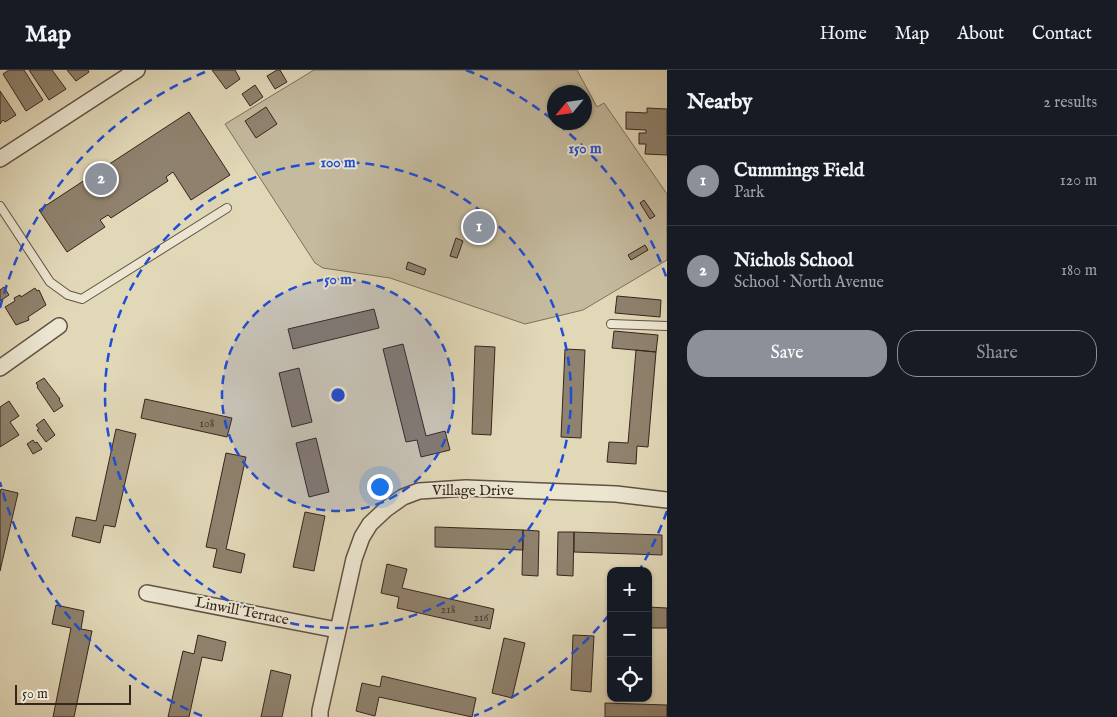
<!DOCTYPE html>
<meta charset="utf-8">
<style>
body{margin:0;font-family:"IM FELL English",serif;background:#20242c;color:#f1f3f6}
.controls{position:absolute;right:15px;bottom:15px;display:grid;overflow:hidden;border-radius:10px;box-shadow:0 1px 4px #0004}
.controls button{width:45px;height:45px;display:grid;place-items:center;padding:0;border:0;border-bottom:1px solid #363941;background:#171b24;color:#f1f3f6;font:25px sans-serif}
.compass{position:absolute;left:547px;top:15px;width:45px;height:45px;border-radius:50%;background:#171b24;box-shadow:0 1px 4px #0004;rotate:241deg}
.scale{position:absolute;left:15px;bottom:12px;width:116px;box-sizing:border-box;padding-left:5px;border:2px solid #36251e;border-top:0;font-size:14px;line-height:18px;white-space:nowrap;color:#36251e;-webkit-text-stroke:4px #ece6d1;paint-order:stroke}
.you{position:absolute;left:379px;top:416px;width:18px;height:18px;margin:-12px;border:4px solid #fff;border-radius:50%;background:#1a73e8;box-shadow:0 0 0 8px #1a73e833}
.badge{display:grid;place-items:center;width:32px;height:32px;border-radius:50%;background:#8c9099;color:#fff;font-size:16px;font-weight:700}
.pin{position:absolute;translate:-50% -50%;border:2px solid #fff;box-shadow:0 1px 5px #0006}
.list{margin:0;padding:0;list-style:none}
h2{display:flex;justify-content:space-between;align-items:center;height:65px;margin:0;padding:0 20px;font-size:21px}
h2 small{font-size:16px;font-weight:400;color:#9ea1a6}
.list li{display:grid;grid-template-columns:32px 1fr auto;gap:15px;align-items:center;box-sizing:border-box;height:90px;padding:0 20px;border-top:1px solid #363941}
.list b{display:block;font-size:19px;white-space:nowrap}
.list p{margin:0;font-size:16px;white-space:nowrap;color:#9ea1a6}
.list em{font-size:16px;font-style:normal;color:#9ea1a6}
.actions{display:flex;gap:10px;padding:15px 20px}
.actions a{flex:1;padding:11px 0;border:1px solid #8c9099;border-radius:20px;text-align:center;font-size:18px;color:#8c9099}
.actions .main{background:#8c9099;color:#fff}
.icon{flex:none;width:28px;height:28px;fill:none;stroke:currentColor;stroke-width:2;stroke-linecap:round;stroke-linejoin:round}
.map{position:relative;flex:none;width:667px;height:647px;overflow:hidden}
header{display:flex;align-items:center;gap:30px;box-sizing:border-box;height:70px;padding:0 25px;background:#171b24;border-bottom:1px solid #363941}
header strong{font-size:24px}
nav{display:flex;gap:28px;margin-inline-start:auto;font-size:18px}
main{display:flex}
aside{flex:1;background:#171b24}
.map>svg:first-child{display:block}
.green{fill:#c4ba9e;stroke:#7d705e;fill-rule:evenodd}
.building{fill:#8f826e;stroke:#36251e}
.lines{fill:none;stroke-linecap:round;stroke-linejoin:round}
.lane-casing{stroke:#615244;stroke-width:10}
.street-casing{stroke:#615244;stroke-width:18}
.lane{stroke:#ece6d1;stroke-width:8}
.street{stroke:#ece6d1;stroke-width:15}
.ring{fill:none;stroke:#1d4ed8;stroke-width:2.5;stroke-dasharray:9 6}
.labels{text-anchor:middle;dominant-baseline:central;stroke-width:4;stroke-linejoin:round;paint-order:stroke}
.number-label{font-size:12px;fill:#4c3c32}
.street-label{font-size:15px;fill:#36251e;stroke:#ece6d1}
.centre{fill:#1d4ed8;stroke:#ece6d1;stroke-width:2.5}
.ring-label{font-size:15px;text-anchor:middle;font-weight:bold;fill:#1d4ed8;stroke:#ece6d1;stroke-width:4;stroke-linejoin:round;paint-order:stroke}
</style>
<header>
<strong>Map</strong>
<nav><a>Home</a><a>Map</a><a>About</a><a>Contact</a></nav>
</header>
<main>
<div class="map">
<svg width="667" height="647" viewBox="0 0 667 647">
<rect width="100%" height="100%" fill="#e1d8b8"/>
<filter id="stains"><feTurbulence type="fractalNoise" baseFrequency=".004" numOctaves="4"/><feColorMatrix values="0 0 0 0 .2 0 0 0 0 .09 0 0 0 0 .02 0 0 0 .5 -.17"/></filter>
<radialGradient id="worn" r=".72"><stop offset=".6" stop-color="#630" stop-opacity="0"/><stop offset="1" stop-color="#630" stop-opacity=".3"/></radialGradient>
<path class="green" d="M314 0H577L597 37 604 33 667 124V190L583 240 525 254 390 208 323 198 315 193 225 54ZM554 22H584V52H554Z"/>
<path class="building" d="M9 0H24L43 30 26 41 3 4Z
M29 0H52L66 19 49 30Z
M67 0H88L89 2 76 11Z
M212 0H235L240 9 226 19Z
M277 0H280L287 12 275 19 267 6Z
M255 15 263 27 250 36 242 24Z
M0 21 16 45 5 52 3 50 0 54Z
M266 37 277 54 256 68 245 51Z
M647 38 667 39V85L645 84 646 74H639V63H646V60L626 59V42L647 43Z
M189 42 230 105 191 130 173 102 166 107 168 111 111 148 108 145 100 150 105 157 67 182 39 140Z
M644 130 655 146 650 149 640 133Z
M456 168 463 171 457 188 450 186Z
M645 175 648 180 631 190 628 185Z
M408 192 426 199 424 205 406 199Z
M4 217 9 225 0 231V220Z
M35 218 37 221 39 220 46 235 28 247 29 250 16 255 5 237 15 231 14 228 20 225 21 227Z
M617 226 661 230 660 247 615 243Z
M374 239 379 258 293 279 288 259Z
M614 261 658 265 656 282 612 278Z
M403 274 426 366 445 361 450 380 421 387 417 370 406 372 383 279Z
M475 276 495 277 491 365 472 364Z
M565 279 585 280 581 368 561 367Z
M636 280 656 282 648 377 637 376 636 394 607 392 609 372 628 373Z
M299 298 312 352 292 357 279 303Z
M44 308 60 329 59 330 63 336 54 342 37 317 38 316 36 313Z
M145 329 232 348 227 367 141 348Z
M9 331 19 346 10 352 19 365 0 377V337Z
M44 349 55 365 46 372 37 360 39 359 36 355Z
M116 359 136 364 115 457 104 455 100 473 72 466 76 447 96 451Z
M316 368 329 422 309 427 296 373Z
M33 370 35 373 37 372 42 379 33 384 27 374Z
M226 383 246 387 226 479 245 484 241 503 213 497 217 479 206 477Z
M1 419 18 423 0 501V424Z
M305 442 325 446 314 501 293 497Z
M435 457 523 460V480L435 477Z
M523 460 539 461 538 506 522 505Z
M558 462H574L573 506 557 505Z
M574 462 662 465V485L574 482Z
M387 494 407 499 402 518 494 539 490 559 397 538 399 527 381 523Z
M56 535 84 541 81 559 92 561 74 647H53L71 558 52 554Z
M648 537 667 538V558H648Z
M198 565 226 572 222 591 202 587 189 647H168L183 581 194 584Z
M573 565 594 566 591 622 571 620Z
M504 568 525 573 512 628 492 623Z
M271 600 291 605 282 647H261Z
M382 606 476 628 472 647 379 627 375 646 356 641 362 613 380 617Z
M605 633 667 635V647H605Z"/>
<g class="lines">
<defs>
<path id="lane" d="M0 136 50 212 68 225 82 229 227 138
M611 254 667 256"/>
<path id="street" d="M0 89 137 0
M0 298 59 256
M147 523 337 560
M320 647V641L354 489 362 467 370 454 386 439 403 427 419 421 466 418 616 424 667 430"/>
</defs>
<use href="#lane" class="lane-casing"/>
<use href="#street" class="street-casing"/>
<use href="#lane" class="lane"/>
<use href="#street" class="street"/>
</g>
<circle cx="338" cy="325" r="116" fill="#1d4ed8" fill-opacity=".12"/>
<g class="ring">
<circle cx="338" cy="325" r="116"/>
<circle cx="338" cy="325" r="233"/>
<path d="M667 441A349 349 0 0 1 640 499M609 545A349 349 0 0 1 474 646M202 646A349 349 0 0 1 0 412M0 238A349 349 0 0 1 210 0M466 0A349 349 0 0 1 553 50M558 54A349 349 0 0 1 667 209"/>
</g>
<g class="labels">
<g class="number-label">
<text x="207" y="353">108</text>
<text x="448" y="539">218</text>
<text x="481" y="547">216</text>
</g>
<g class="street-label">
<text x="473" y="420">Village Drive</text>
<text transform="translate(242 541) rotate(11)">Linwill Terrace</text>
</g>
</g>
<circle cx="338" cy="325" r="8" class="centre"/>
<g class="ring-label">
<text x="585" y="83">150 m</text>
<text x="338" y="97">100 m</text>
<text x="338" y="214">50 m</text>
</g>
<rect width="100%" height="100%" filter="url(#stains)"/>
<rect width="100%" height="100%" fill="url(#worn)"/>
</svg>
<div class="controls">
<button>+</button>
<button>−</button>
<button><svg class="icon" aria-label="locate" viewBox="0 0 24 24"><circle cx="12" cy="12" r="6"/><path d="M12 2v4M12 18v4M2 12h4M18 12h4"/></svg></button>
</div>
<svg class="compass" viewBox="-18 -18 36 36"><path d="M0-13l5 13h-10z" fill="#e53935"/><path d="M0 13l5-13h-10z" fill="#9ea1a6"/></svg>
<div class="scale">50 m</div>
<div class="you"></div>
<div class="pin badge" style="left:479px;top:157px">1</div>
<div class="pin badge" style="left:101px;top:109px">2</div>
</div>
<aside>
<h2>Nearby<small>2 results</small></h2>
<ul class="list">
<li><span class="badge">1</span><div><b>Cummings Field</b><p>Park</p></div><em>120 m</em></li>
<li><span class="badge">2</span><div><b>Nichols School</b><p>School · North Avenue</p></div><em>180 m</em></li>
</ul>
<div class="actions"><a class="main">Save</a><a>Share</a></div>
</aside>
</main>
